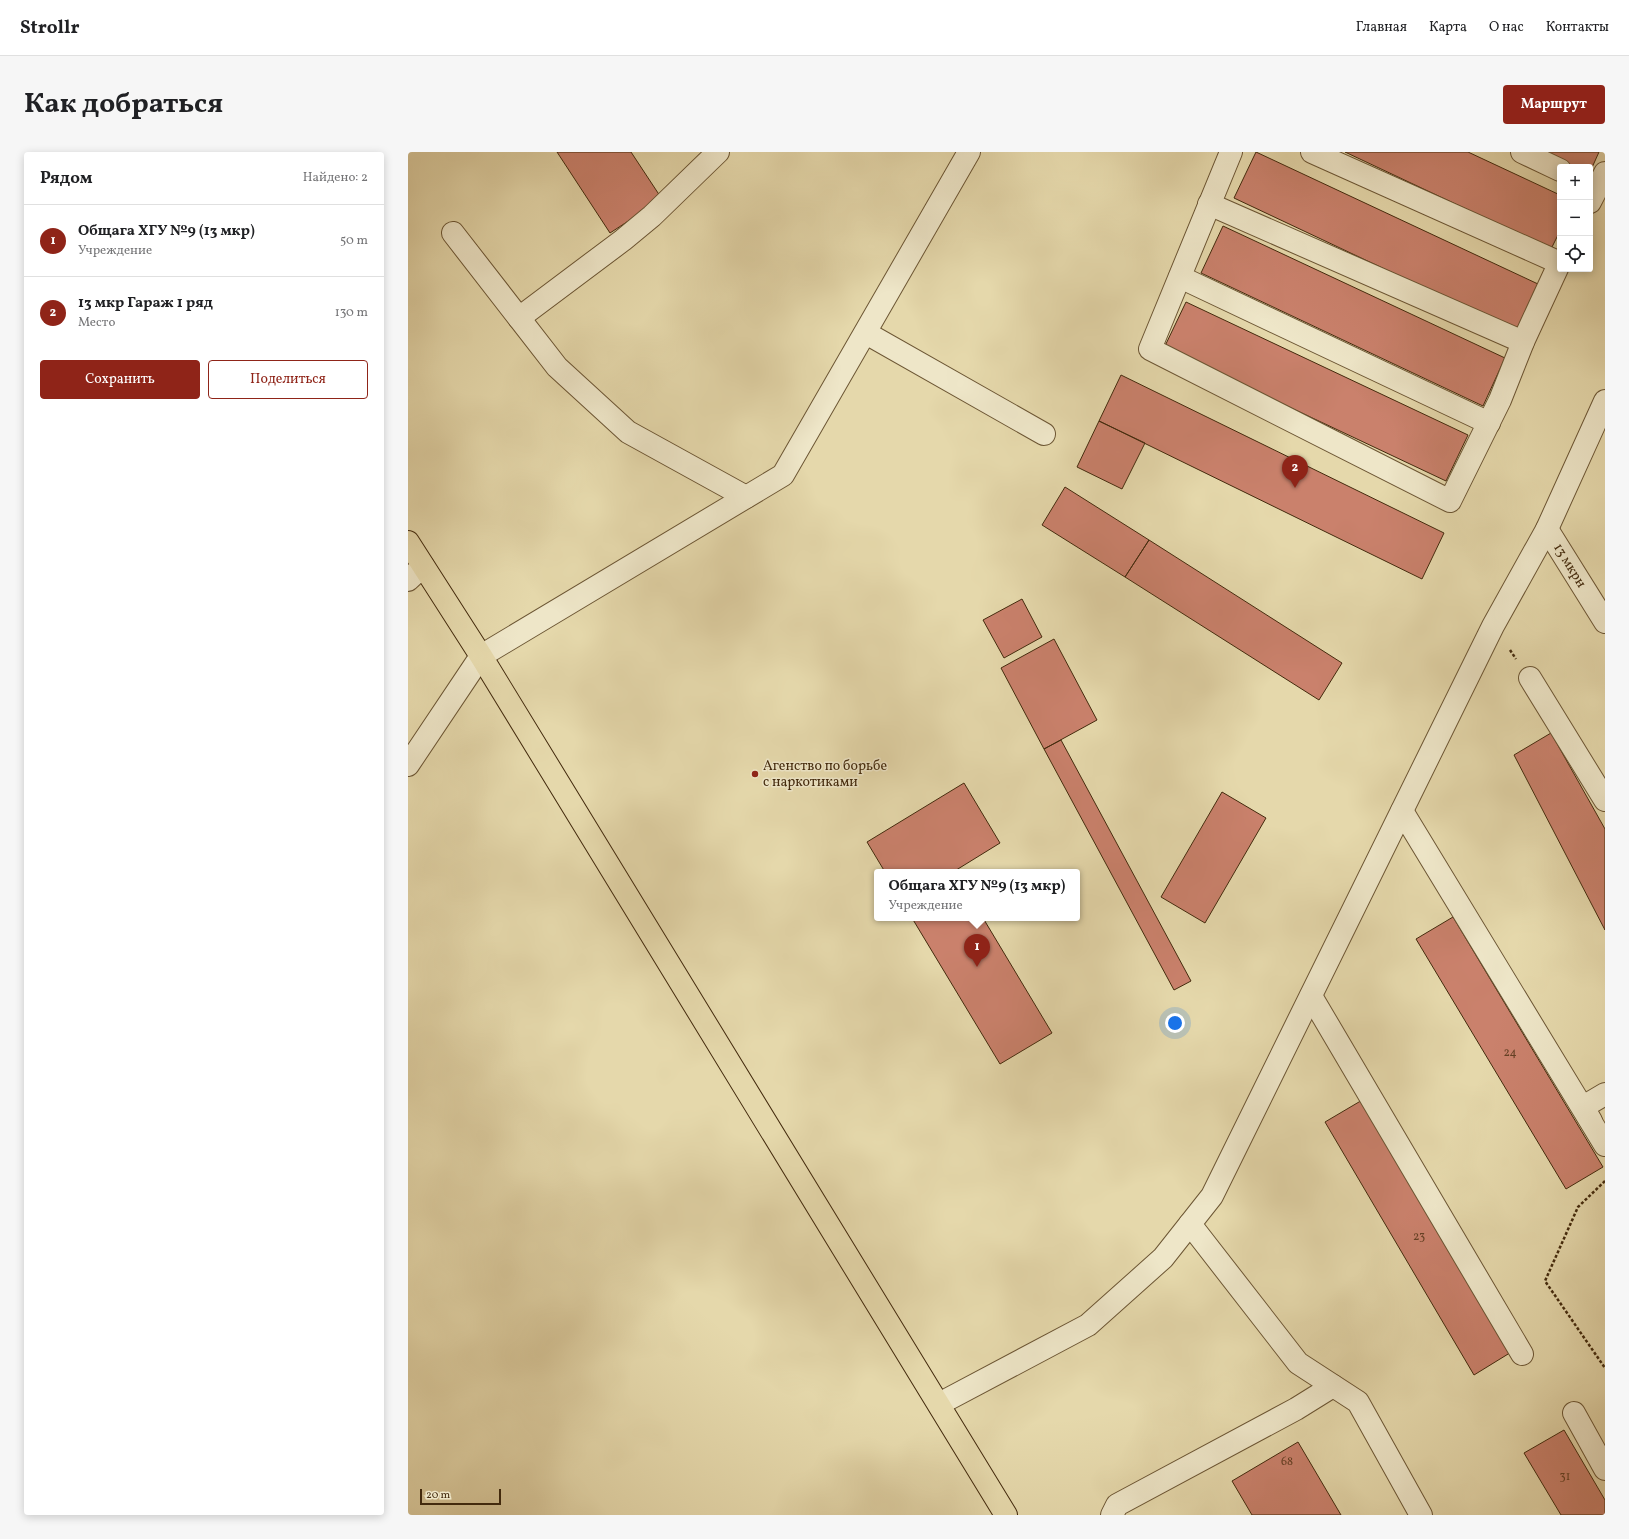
<!DOCTYPE html>
<html lang="ru">
<meta charset="utf-8">
<style>
body{margin:0;font-family:Vollkorn,serif;background:#f6f6f6;color:#202124}
.controls{position:absolute;right:12px;top:12px;display:grid;overflow:hidden;border-radius:4px;box-shadow:0 2px 10px #0003}
.controls button{width:36px;height:36px;display:grid;place-items:center;padding:0;border:0;border-bottom:1px solid #e0e0e0;background:#fff;color:#202124;font:20px sans-serif}
.scale{position:absolute;left:12px;bottom:10px;width:81px;box-sizing:border-box;padding-left:4px;border:2px solid #432a0d;border-top:0;font-size:11px;line-height:14px;white-space:nowrap;color:#432a0d;-webkit-text-stroke:3px #eee6c8;paint-order:stroke}
.you{position:absolute;left:767px;top:871px;width:14px;height:14px;margin:-10px;border:3px solid #fff;border-radius:50%;background:#1a73e8;box-shadow:0 0 0 6px #1a73e833}
.badge{display:grid;place-items:center;width:26px;height:26px;border-radius:50%;background:#8f2418;color:#fff;font-size:13px;font-weight:700}
.pin{position:absolute;translate:-50% -33px;filter:drop-shadow(0 1px 2px #0008)}
.pin::after{content:'';position:absolute;top:21px;width:14px;height:12px;background:inherit;clip-path:polygon(0 0,100% 0,50% 100%)}
.popup{position:absolute;left:466px;top:717px;width:206px;height:52px;box-sizing:border-box;display:grid;place-content:center;border-radius:4px;background:#fff;filter:drop-shadow(0 1px 3px #0005);font-size:13px;white-space:nowrap;color:#757577}
.popup b{font-size:15px;color:#202124}
.popup::after{content:'';position:absolute;left:50%;top:100%;margin-left:-8px;border:8px solid transparent;border-top-color:#fff}
.list{margin:0;padding:0;list-style:none}
h2{display:flex;justify-content:space-between;align-items:center;height:52px;margin:0;padding:0 16px;font-size:17px}
h2 small{font-size:13px;font-weight:400;color:#757577}
.list li{display:grid;grid-template-columns:26px 1fr auto;gap:12px;align-items:center;box-sizing:border-box;height:72px;padding:0 16px;border-top:1px solid #e0e0e0}
.list b{display:block;font-size:15px;white-space:nowrap}
.list p{margin:0;font-size:13px;white-space:nowrap;color:#757577}
.list em{font-size:13px;font-style:normal;color:#757577}
.actions{display:flex;gap:8px;padding:12px 16px}
.actions a{flex:1;padding:9px 0;border:1px solid #8f2418;border-radius:4px;text-align:center;font-size:14px;color:#8f2418}
.actions .main{background:#8f2418;color:#fff}
.icon{flex:none;width:22px;height:22px;fill:none;stroke:currentColor;stroke-width:2;stroke-linecap:round;stroke-linejoin:round}
.map{position:relative;flex:none;width:1197px;height:1363px;overflow:hidden;border-radius:4px}
header{display:flex;align-items:center;gap:24px;box-sizing:border-box;height:56px;padding:0 20px;background:#fff;border-bottom:1px solid #e0e0e0}
header strong{font-size:19px}
nav{display:flex;gap:22px;margin-inline-start:auto;font-size:14px}
.intro{display:flex;align-items:center;justify-content:space-between;box-sizing:border-box;height:96px;padding:0 24px}
h1{margin:0;font-size:28px}
.button{padding:10px 18px;border-radius:4px;background:#8f2418;color:#fff;font-size:14px;font-weight:700}
main{display:flex;gap:24px;padding:0 24px}
aside{flex:1;background:#fff;border-radius:4px;box-shadow:0 2px 10px #0003}
.map>svg:first-child{display:block}
.building{fill:#ca816c;stroke:#432a0d}
.lines{fill:none;stroke-linecap:round;stroke-linejoin:round}
.minor-casing{stroke:#6c5634;stroke-width:24}
.highway-casing{stroke:#432a0d;stroke-width:24}
.path{stroke:#432a0d;stroke-width:2.5;stroke-dasharray:3 2;stroke-linecap:butt}
.minor{stroke:#eee6c8;stroke-width:22}
.highway{stroke:#e5d8ab;stroke-width:22}
.poi-dot{fill:#8f2418;stroke:#eee6c8;stroke-width:1.5}
.labels{text-anchor:middle;dominant-baseline:central;stroke-width:3;stroke-linejoin:round;paint-order:stroke}
.number-label{font-size:12px;fill:#654025}
.street-label{font-size:14px;fill:#432a0d;stroke:#eee6c8}
.poi-label{font-size:14px;fill:#432a0d;stroke:#eee6c8;text-anchor:start}
</style>
<header>
<strong>Strollr</strong>
<nav><a>Главная</a><a>Карта</a><a>О нас</a><a>Контакты</a></nav>
</header>
<div class="intro"><h1>Как добраться</h1><a class="button">Маршрут</a></div>
<main>
<aside>
<h2>Рядом<small>Найдено: 2</small></h2>
<ul class="list">
<li><span class="badge">1</span><div><b>Общага ХГУ №9 (13 мкр)</b><p>Учреждение</p></div><em>50 m</em></li>
<li><span class="badge">2</span><div><b>13 мкр Гараж 1 ряд</b><p>Место</p></div><em>130 m</em></li>
</ul>
<div class="actions"><a class="main">Сохранить</a><a>Поделиться</a></div>
</aside>
<div class="map">
<svg width="1197" height="1363" viewBox="0 0 1197 1363">
<rect width="100%" height="100%" fill="#e5d8ab"/>
<filter id="stains"><feTurbulence type="fractalNoise" baseFrequency=".005" numOctaves="4"/><feColorMatrix values="0 0 0 0 .2 0 0 0 0 .09 0 0 0 0 .02 0 0 0 .5 -.17"/></filter>
<radialGradient id="worn" r=".72"><stop offset=".6" stop-color="#630" stop-opacity="0"/><stop offset="1" stop-color="#630" stop-opacity=".3"/></radialGradient>
<path class="building" d="M149 0H223L254 47 202 81Z
M848 0 1130 132 1108 179 826 46Z
M937 0H1060L1152 43V79L1143 97Z
M1124 0H1191L1182 20V15H1156Z
M815 74 1097 206 1075 254 793 121Z
M778 150 1060 283 1038 329 756 196Z
M713 223 1036 381 1014 427 691 269Z
M691 269 737 291 714 337 669 315Z
M657 335 741 388 717 425 634 373Z
M741 388 934 511 911 548 717 425Z
M614 447 634 485 596 506 575 468Z
M646 487 689 568 636 597 593 516Z
M1143 581 1197 677V778L1106 603Z
M653 588 783 829 766 838 636 597Z
M556 631 592 691 545 720H477L459 690Z
M814 640 858 666 797 771 753 745Z
M1045 765 1195 1015 1158 1037 1008 787Z
M504 766H575L644 881 592 912Z
M956 947 1105 1199 1066 1223 917 970Z
M1156 1278 1197 1348V1363H1153L1116 1301Z
M890 1290 933 1363H844L824 1329Z"/>
<g class="lines">
<defs>
<g id="minor">
<path d="M823 0 742 197 1042 349 1092 248 1115 190 1152 110"/>
<path d="M904 0 1152 111"/>
<path d="M1114 0 1152 18"/>
<path d="M1182 50 1197 21"/>
<path d="M801 52 1115 190"/>
<path d="M45 81 149 215 220 280 338 345"/>
<path d="M772 125 1081 271"/>
<path d="M111 166 215 88 244 64 310 0"/>
<path d="M458 181 636 282"/>
<path id="s1" d="M1139 377 1197 470"/>
<path d="M0 428 15 414"/>
<path d="M1122 526 1197 648"/>
<path d="M0 613 73 504 375 323 561 0"/>
<path d="M994 659 1197 993"/>
<path d="M903 844 1114 1202"/>
<path d="M1183 969 1175 955 1197 942"/>
<path d="M782 1072 890 1211 950 1250 1013 1363"/>
<path d="M531 1252 680 1173 755 1106 804 1044 1085 474 1139 377 1197 249"/>
<path d="M1166 1261 1197 1317"/>
<path d="M704 1363 709 1353 888 1257 925 1234"/>
</g>
<path id="highway" d="M0 390 73 504 598 1363"/>
</defs>
<use href="#minor" class="minor-casing"/>
<use href="#highway" class="highway-casing"/>
<path class="path" d="M1102 498 1108 507
M1197 1029 1170 1055 1137 1129 1197 1216"/>
<use href="#minor" class="minor"/>
<use href="#highway" class="highway"/>
</g>
<circle class="poi-dot" cx="347" cy="622" r="4"/>
<g class="labels">
<g class="number-label">
<text x="1102" y="901">24</text>
<text x="1011" y="1085">23</text>
<text x="879" y="1310">68</text>
<text x="1157" y="1325">31</text>
</g>
<g class="street-label">
<text stroke="none"><textPath href="#s1" startOffset="43">13 мкрн</textPath></text>
</g>
<g class="poi-label">
<text x="355" y="614">Агенство по борьбе<tspan x="355" dy="16">с наркотиками</tspan></text>
</g>
</g>
<rect width="100%" height="100%" filter="url(#stains)"/>
<rect width="100%" height="100%" fill="url(#worn)"/>
</svg>
<div class="controls">
<button>+</button>
<button>−</button>
<button><svg class="icon" aria-label="locate" viewBox="0 0 24 24"><circle cx="12" cy="12" r="6"/><path d="M12 2v4M12 18v4M2 12h4M18 12h4"/></svg></button>
</div>
<div class="scale">20 m</div>
<div class="you"></div>
<div class="pin badge" style="left:569px;top:815px">1</div>
<div class="popup"><b>Общага ХГУ №9 (13 мкр)</b>Учреждение</div>
<div class="pin badge" style="left:887px;top:336px">2</div>
</div>
</main>
